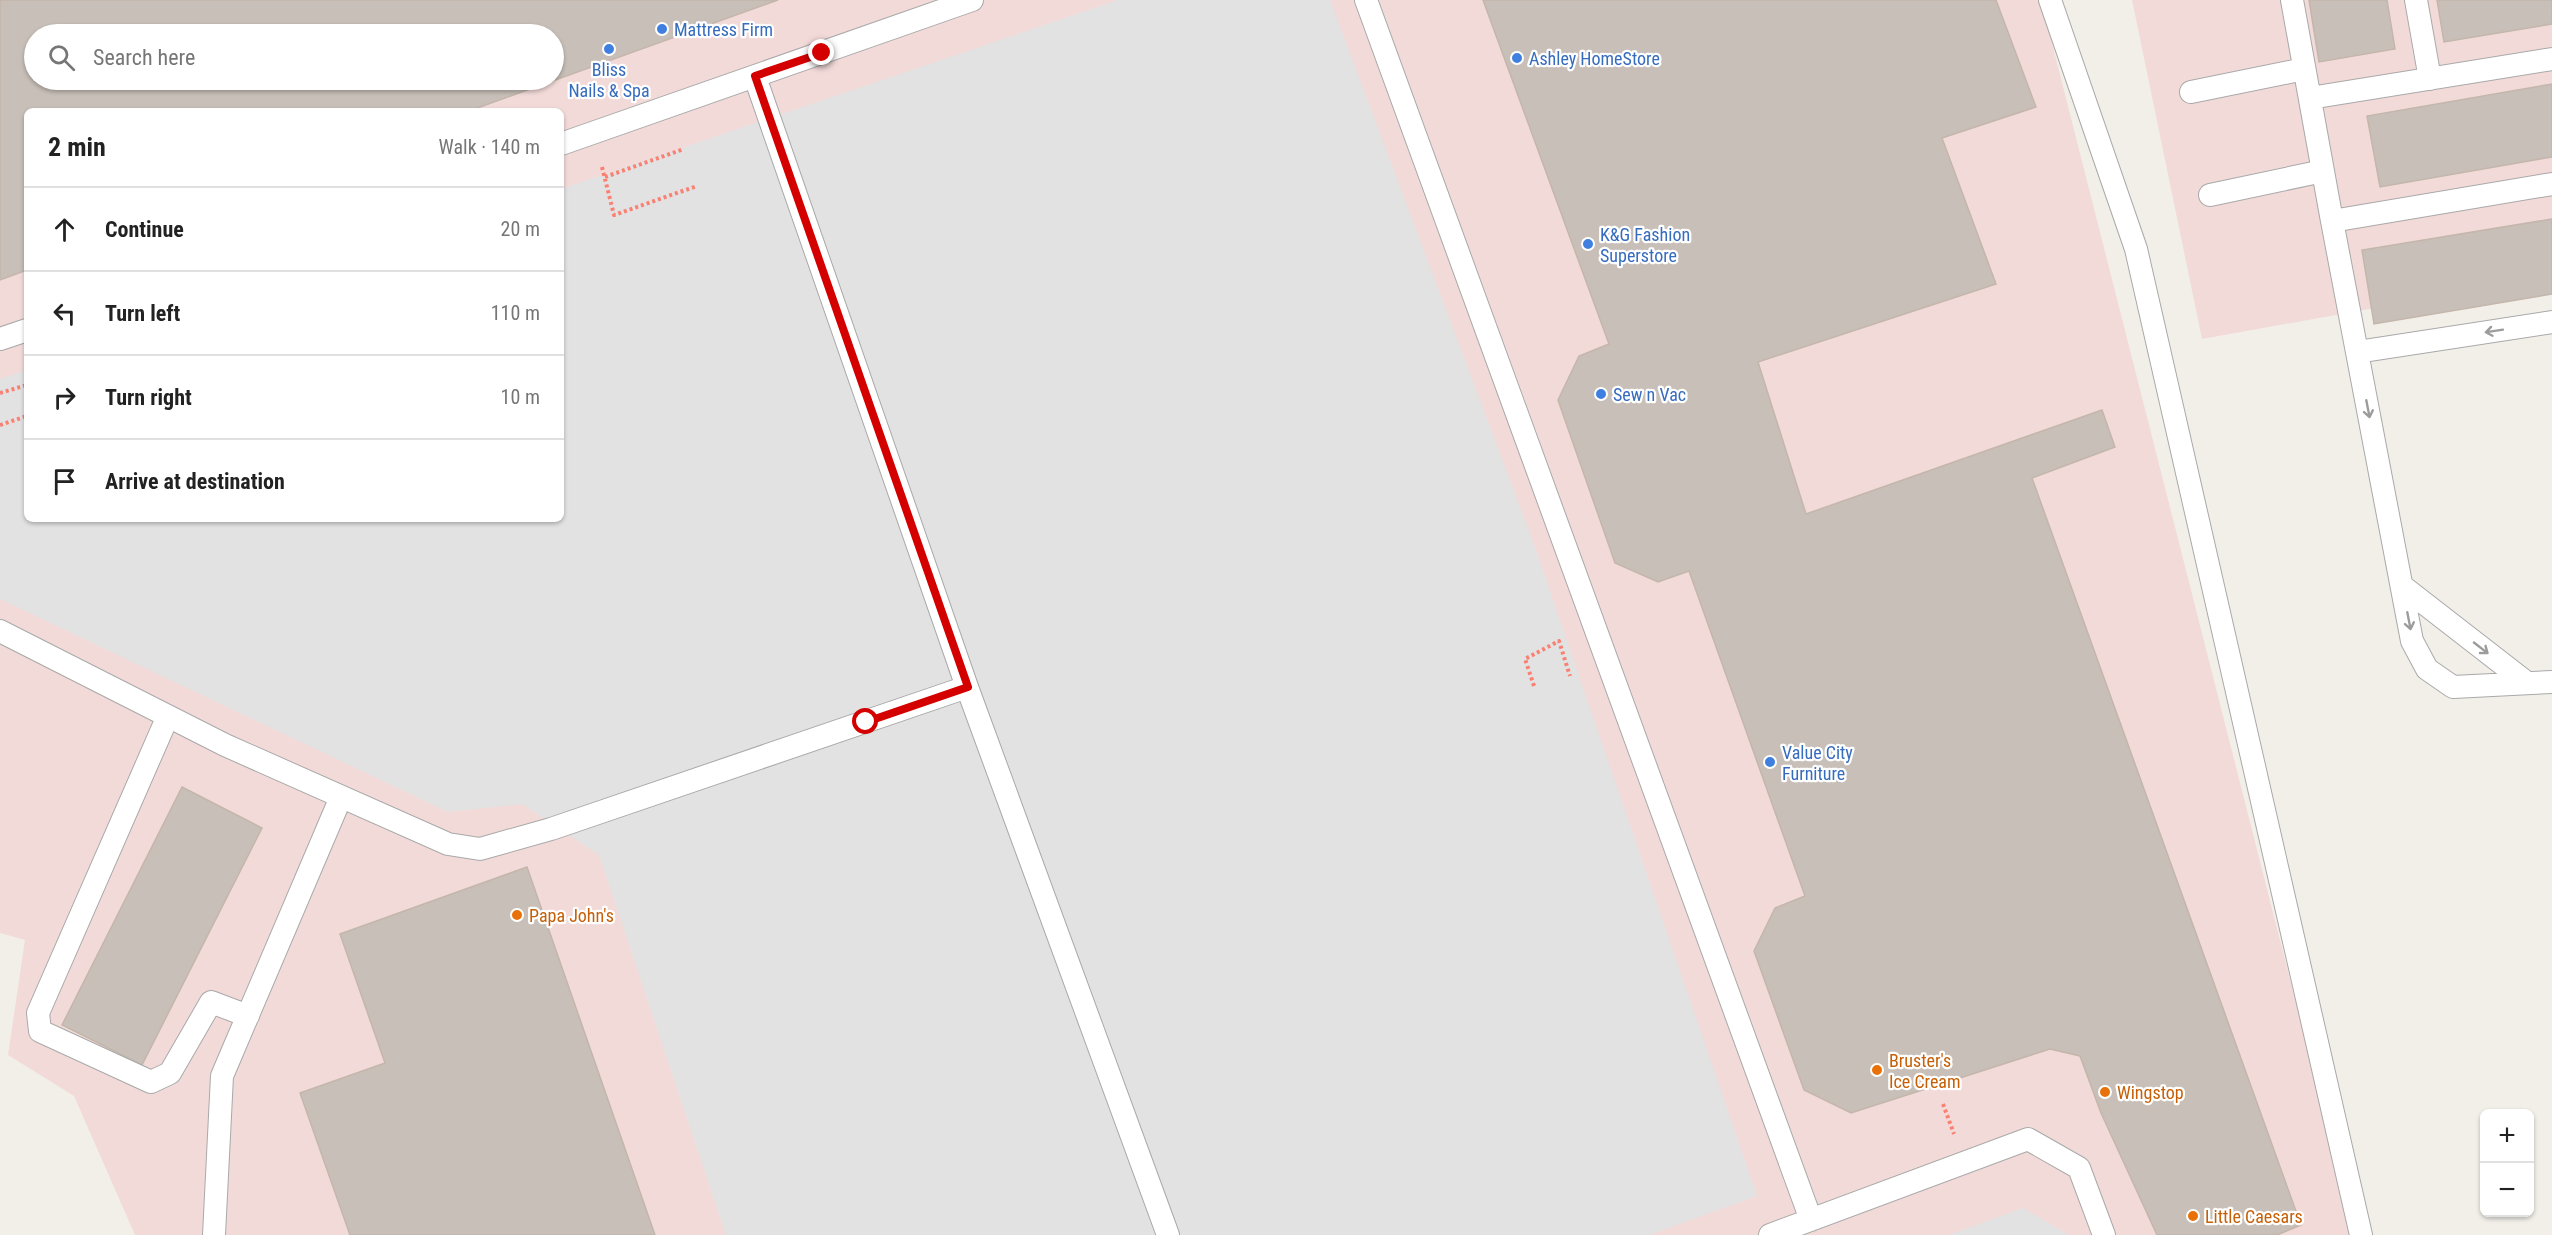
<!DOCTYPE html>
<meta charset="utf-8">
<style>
body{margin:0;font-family:"Roboto Condensed",sans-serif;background:#f6f6f6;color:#222}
.controls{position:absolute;right:18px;bottom:18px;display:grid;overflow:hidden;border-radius:9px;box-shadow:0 2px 4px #0004}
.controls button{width:54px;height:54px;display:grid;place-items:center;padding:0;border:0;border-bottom:2px solid #e0e0e0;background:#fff;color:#222;font:30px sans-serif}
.stop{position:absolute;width:18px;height:18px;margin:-14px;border:4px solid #d40000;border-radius:50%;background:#fff}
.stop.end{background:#d40000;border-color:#fff;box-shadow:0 2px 6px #0008}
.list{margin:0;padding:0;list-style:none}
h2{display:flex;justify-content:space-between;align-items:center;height:78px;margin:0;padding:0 24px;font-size:26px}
h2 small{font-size:20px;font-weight:400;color:#767676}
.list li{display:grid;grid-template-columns:39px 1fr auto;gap:18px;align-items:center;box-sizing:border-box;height:84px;padding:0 24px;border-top:2px solid #e0e0e0}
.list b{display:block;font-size:22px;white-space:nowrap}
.list em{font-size:20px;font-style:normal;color:#767676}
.icon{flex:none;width:33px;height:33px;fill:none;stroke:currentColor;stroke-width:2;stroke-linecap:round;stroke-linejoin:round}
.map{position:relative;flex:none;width:2552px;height:1235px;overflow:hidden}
.search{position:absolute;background:#fff;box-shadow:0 2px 4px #0004;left:24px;top:24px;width:540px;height:66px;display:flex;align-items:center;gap:15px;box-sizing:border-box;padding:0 21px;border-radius:33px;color:#767676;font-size:22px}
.panel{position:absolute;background:#fff;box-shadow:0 2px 4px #0004;left:24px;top:108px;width:540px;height:414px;border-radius:9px}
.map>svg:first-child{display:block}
.commercial{fill:#f2dad9;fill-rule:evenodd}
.parking{fill:#e2e2e2}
.building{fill:#c7bfb8;stroke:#c4b6ab;stroke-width:1.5;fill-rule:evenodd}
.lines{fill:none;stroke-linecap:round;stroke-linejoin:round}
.service-casing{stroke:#a9a9a9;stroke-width:24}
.path{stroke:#fa8072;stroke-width:4;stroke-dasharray:3 3;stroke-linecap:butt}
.service{stroke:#fff;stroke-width:22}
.oneway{stroke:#9c9c9c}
.route{stroke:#d40000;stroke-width:8}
.shop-dot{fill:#3f7fe0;stroke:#fff;stroke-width:2}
.food-dot{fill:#e8710a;stroke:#fff;stroke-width:2}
.labels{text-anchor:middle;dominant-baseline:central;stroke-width:4.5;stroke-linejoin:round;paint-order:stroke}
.shop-label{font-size:18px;fill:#366cbe;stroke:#fff;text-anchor:start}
.food-label{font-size:18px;fill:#c56008;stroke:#fff;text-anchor:start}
</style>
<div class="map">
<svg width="2552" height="1235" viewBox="0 0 2552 1235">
<rect width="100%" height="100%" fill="#f2efe9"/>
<path class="commercial" d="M0 0H2041L2355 1235H135L74 1096 8 1055 25 940 0 933ZM34 34H554V80H34ZM27 111H561V519H27Z
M2132 0H2552V276L2202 339Z"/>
<path class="parking" d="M1118 0H1330L1532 539 1757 1196 1649 1235H726L599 855 522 804 448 812 0 599V379L27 370V519H561V189Z
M2023 1208 2069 1235H1949Z"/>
<path class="building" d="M0 0H778L469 111H27V270L0 280ZM34 34H554V80H34Z
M1483 0H1996L2036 107 1942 138 1996 284 1758 362 1806 514 2102 410 2115 447 2032 478 2301 1225 2277 1235H2157L2101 1113 2080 1056 2050 1049 1851 1113 1804 1090 1754 951 1775 908 1805 896 1689 571 1658 582 1615 563 1558 400 1579 356 1609 344Z
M2309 0H2387L2395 49 2319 62Z
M2437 0H2552V24L2444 42Z
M2552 84V157L2380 187 2367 116Z
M2552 219V294L2374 324 2362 250Z
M182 787 262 828 142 1065 62 1025Z
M527 867 655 1235H350L300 1093 385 1063 340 934Z"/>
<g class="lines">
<defs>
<path id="service" d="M1366 0 1811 1220
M2050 0 2136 249 2361 1235
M2292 0 2332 221 2552 184
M2416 0 2430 79
M755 77 967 687 1168 1235
M2191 92 2304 69
M2310 98 2552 59
M561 144 972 0
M2210 195 2323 171
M2332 221 2412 641 2427 669 2453 687 2552 682
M0 339 27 330
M2357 352 2552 322
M2402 586 2527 683
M0 631 225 745 448 844 480 849 551 829 967 687
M168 716 38 1013 40 1031 151 1082 170 1073 211 1002 248 1016
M214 1235 222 1076 341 797
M1770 1235 2028 1139 2079 1168 2104 1235"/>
</defs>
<use href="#service" class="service-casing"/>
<path class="path" d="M602 167 614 215 697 186
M605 177 684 149
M0 393 27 385
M0 425 27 416
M1534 686 1525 659 1559 641 1570 676
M1943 1104 1954 1134"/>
<use href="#service" class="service"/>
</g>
<defs><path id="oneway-shaft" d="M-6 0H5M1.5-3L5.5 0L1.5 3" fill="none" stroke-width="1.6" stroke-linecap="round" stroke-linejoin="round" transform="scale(1.5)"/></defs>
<g class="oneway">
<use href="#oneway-shaft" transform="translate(2494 331) rotate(171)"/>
<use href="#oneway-shaft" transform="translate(2368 409) rotate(79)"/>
<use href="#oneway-shaft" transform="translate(2409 621) rotate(79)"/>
<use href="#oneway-shaft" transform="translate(2481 648) rotate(38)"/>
</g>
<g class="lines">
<path class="route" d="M822 53 755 76 968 687 866 722"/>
</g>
<g class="shop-dot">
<circle cx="662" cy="29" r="6"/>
<circle cx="609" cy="49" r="6"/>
<circle cx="1517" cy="58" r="6"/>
<circle cx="1588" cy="244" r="6"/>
<circle cx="1601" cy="394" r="6"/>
<circle cx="1770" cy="762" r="6"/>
</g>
<g class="food-dot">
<circle cx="517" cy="915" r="6"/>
<circle cx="1877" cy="1070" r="6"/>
<circle cx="2105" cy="1092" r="6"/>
<circle cx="2193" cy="1216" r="6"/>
</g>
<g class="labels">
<g class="shop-label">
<text x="674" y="29">Mattress Firm</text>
<text x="1529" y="58">Ashley HomeStore</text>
<text x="609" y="69" text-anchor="middle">Bliss<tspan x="609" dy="21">Nails &amp; Spa</tspan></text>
<text x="1600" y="234">K&amp;G Fashion<tspan x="1600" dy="21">Superstore</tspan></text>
<text x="1613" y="394">Sew n Vac</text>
<text x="1782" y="752">Value City<tspan x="1782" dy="21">Furniture</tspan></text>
</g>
<g class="food-label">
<text x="529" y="915">Papa John's</text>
<text x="1889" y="1060">Bruster's<tspan x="1889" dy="21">Ice Cream</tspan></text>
<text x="2117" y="1092">Wingstop</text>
<text x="2205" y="1216">Little Caesars</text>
</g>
</g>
</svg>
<div class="controls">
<button>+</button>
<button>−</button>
</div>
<div class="stop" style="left:866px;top:722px"></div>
<div class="stop end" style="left:822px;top:53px"></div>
<div class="search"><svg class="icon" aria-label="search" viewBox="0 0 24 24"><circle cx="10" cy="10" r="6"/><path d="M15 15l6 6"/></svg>Search here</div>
<section class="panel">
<h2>2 min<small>Walk · 140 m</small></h2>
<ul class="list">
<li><svg class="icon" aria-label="ahead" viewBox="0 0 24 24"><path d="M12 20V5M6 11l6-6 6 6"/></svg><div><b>Continue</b></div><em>20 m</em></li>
<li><svg class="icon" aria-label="left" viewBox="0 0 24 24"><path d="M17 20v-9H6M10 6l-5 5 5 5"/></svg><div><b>Turn left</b></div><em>110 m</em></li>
<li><svg class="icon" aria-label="right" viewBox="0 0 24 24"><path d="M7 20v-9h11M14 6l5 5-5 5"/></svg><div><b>Turn right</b></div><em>10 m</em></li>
<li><svg class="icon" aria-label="arrive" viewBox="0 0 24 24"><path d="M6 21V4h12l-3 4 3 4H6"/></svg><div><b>Arrive at destination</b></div></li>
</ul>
</section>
</div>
